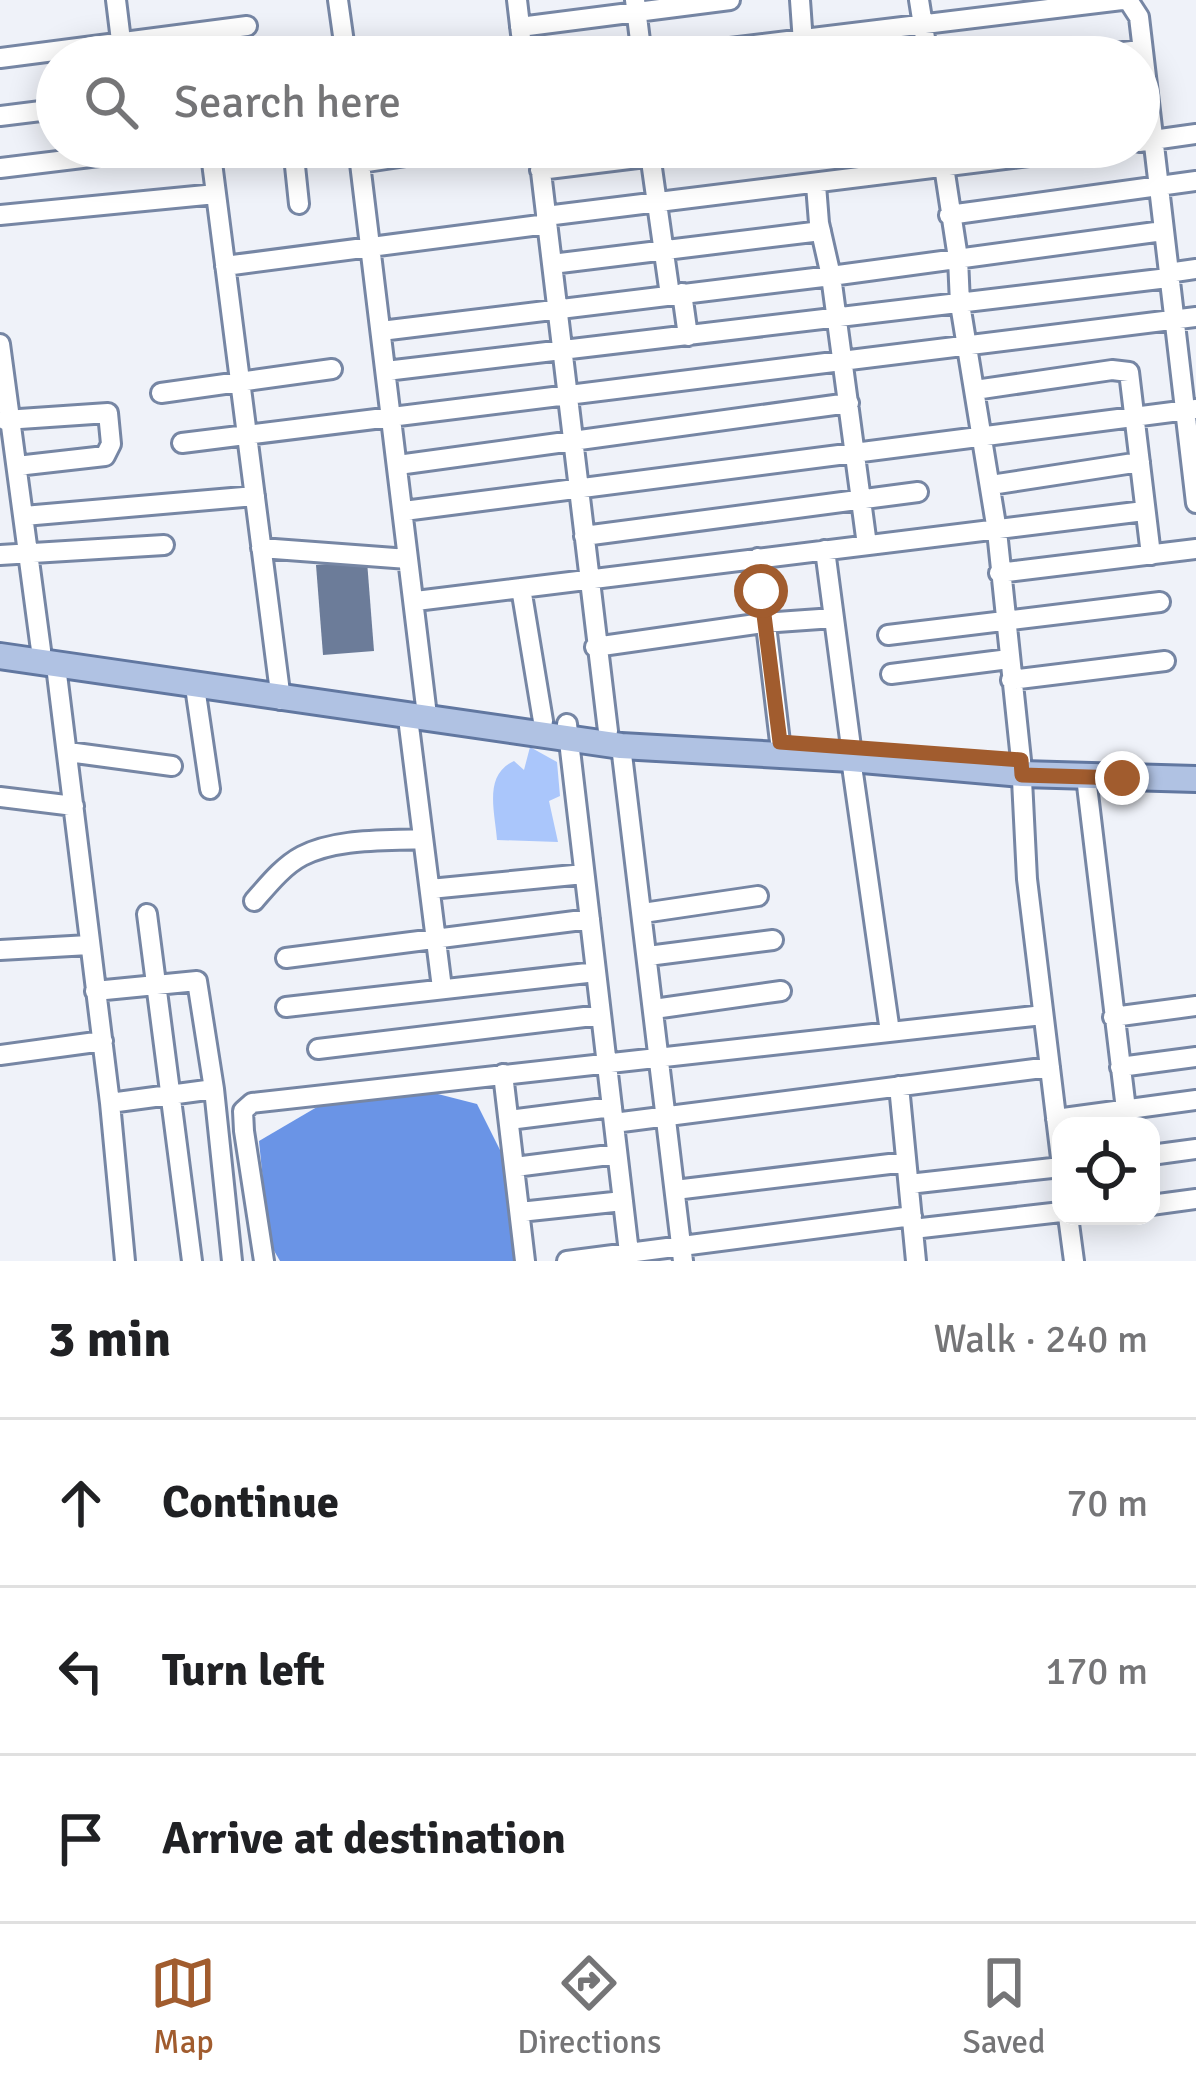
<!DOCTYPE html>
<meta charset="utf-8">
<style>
body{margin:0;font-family:Signika,sans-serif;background:#f6f6f6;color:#202124}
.controls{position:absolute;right:36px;bottom:36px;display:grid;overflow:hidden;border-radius:24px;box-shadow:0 6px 30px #0003}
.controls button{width:108px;height:108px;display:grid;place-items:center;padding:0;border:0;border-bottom:3px solid #e0e0e0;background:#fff;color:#202124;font:60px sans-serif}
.stop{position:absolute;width:36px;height:36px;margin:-27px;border:9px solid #a15c2e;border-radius:50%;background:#fff}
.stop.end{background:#a15c2e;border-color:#fff;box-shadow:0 3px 12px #0008}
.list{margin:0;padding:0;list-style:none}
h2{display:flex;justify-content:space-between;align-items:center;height:156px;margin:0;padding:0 48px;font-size:51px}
h2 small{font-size:39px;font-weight:400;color:#757577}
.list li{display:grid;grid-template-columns:78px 1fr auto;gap:36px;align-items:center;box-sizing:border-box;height:168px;padding:0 48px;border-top:3px solid #e0e0e0}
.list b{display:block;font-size:45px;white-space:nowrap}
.list em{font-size:39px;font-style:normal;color:#757577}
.icon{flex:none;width:66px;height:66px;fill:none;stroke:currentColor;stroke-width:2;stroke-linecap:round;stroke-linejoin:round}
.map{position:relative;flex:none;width:1196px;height:1261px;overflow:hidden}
.search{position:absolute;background:#fff;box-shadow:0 6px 30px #0003;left:36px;right:36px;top:36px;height:132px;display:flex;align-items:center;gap:30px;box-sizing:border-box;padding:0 42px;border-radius:66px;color:#757577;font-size:45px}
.sheet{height:660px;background:#fff}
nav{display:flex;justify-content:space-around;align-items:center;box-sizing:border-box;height:168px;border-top:3px solid #e0e0e0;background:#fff;font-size:33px;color:#757577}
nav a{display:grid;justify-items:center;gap:6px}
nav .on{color:#a15c2e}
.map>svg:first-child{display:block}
.green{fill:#aac6fb}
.water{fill:#6a94e6}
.building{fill:#6c7c99}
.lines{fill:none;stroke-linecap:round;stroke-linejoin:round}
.minor-casing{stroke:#7686a4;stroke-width:24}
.major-casing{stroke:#6177a0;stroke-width:30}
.minor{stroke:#fff;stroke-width:18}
.major{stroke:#b0c2e3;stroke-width:24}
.route{stroke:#a15c2e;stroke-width:15}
</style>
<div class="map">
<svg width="1196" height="1261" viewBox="0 0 1196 1261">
<rect width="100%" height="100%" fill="#eff2f9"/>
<path class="green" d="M530 747 557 762 560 796 549 801 558 842 497 840C495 812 483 775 514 761L524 770Z"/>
<path class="water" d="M430 1092 477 1104 504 1158 514 1261H280L269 1242 259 1141 317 1107Z"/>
<path class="building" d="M367 561 374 651 323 655 316 565Z"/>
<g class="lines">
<defs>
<path id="minor" d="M116 0 123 57
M338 0 346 57
M517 0 521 34
M635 0 642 57
M800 0 804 57
M919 0 928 57
M1128 0 1139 17 1196 503
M520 27 730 0
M457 57 523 48
M656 57 1122 0
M1082 57 1140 50
M0 58 247 26
M0 116 57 109
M1139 142 1196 134
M210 147 281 700
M293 147 299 204
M358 147 426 707
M538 147 608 731
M649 147 670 295
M941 147 958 258 960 304 997 531 1021 760 1027 879 1061 1158
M360 163 466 147
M0 168 173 147
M540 170 727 147
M816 185 819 223 831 276 1163 231
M0 215 216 194
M949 215 1196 181
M546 216 1101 147
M552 264 821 231
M225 266 547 224
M1168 273 1196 269
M682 293 688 336
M381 331 831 276 867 545
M0 344 41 650
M386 371 1168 278
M975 390 1112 370 1129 372 1151 555
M161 393 332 369
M5 420 108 413 111 444 105 456 17 466
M182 443 1196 317
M398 465 849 403
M991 485 1140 462
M404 511 1196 409
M24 516 255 496
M584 536 918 492
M261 548 408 559
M825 550 851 747
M0 555 164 545
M758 558 780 742
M999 573 1196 549
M521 588 543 721
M416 601 1144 511
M888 635 1160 602
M595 647 763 623 834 618
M56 666 110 1103 125 1261
M891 674 1009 659
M1011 680 1165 661
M195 687 210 789
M408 718 442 988
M567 724 630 1261
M621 746 683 1261
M68 752 172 766
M851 759 890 1032
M1086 777 1128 1126
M0 797 74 806
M430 889 584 874
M254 901C268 885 283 866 302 856 337 838 385 841 423 839
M643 913 758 896
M147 914 192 1261
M0 950 89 945
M648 956 773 940
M286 958 590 919
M95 991 197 981 214 1089 232 1261
M286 1007 596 972
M654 1009 781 991
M1113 1017 1196 1006
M318 1049 601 1015
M0 1055 103 1041
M1120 1067 1196 1057
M503 1074 525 1261
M899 1086 916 1261
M110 1103 214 1089
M1056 1119 1196 1100
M509 1120 612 1107
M614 1123 1050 1067
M1151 1155 1196 1149
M515 1167 617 1154
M909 1184 1061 1167
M675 1190 906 1162
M1151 1205 1196 1199
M520 1212 623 1201
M1068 1216 1074 1261
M913 1229 1061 1212
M264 1261 244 1131 243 1111 252 1103 1043 1015
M567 1261 912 1216"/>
<path id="major" d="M0 656 621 746 851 759 1022 774 1196 779"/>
</defs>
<use href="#minor" class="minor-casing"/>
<use href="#major" class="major-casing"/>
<use href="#minor" class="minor"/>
<use href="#major" class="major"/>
</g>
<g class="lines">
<path class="route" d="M761 591 780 742 1021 760 1022 775 1122 778"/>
</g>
</svg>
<div class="controls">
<button><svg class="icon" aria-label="locate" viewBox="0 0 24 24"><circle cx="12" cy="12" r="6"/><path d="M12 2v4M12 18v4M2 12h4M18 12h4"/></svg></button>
</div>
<div class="stop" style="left:761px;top:591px"></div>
<div class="stop end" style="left:1122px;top:778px"></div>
<div class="search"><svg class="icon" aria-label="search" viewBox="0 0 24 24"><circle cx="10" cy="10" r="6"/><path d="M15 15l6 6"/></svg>Search here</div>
</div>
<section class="sheet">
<h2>3 min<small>Walk · 240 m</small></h2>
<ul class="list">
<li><svg class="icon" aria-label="ahead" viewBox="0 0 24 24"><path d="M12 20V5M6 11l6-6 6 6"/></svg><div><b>Continue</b></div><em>70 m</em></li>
<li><svg class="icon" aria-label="left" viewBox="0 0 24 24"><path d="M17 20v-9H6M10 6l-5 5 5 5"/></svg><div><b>Turn left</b></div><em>170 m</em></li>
<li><svg class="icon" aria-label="arrive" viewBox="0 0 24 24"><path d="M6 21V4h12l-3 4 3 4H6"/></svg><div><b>Arrive at destination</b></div></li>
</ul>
</section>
<nav>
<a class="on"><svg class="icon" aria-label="map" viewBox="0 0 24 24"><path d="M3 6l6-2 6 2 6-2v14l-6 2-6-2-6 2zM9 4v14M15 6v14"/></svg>Map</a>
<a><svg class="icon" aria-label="directions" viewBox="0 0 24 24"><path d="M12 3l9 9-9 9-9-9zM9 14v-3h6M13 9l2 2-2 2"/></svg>Directions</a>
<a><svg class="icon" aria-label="saved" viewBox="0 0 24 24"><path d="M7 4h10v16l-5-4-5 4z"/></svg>Saved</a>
</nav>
